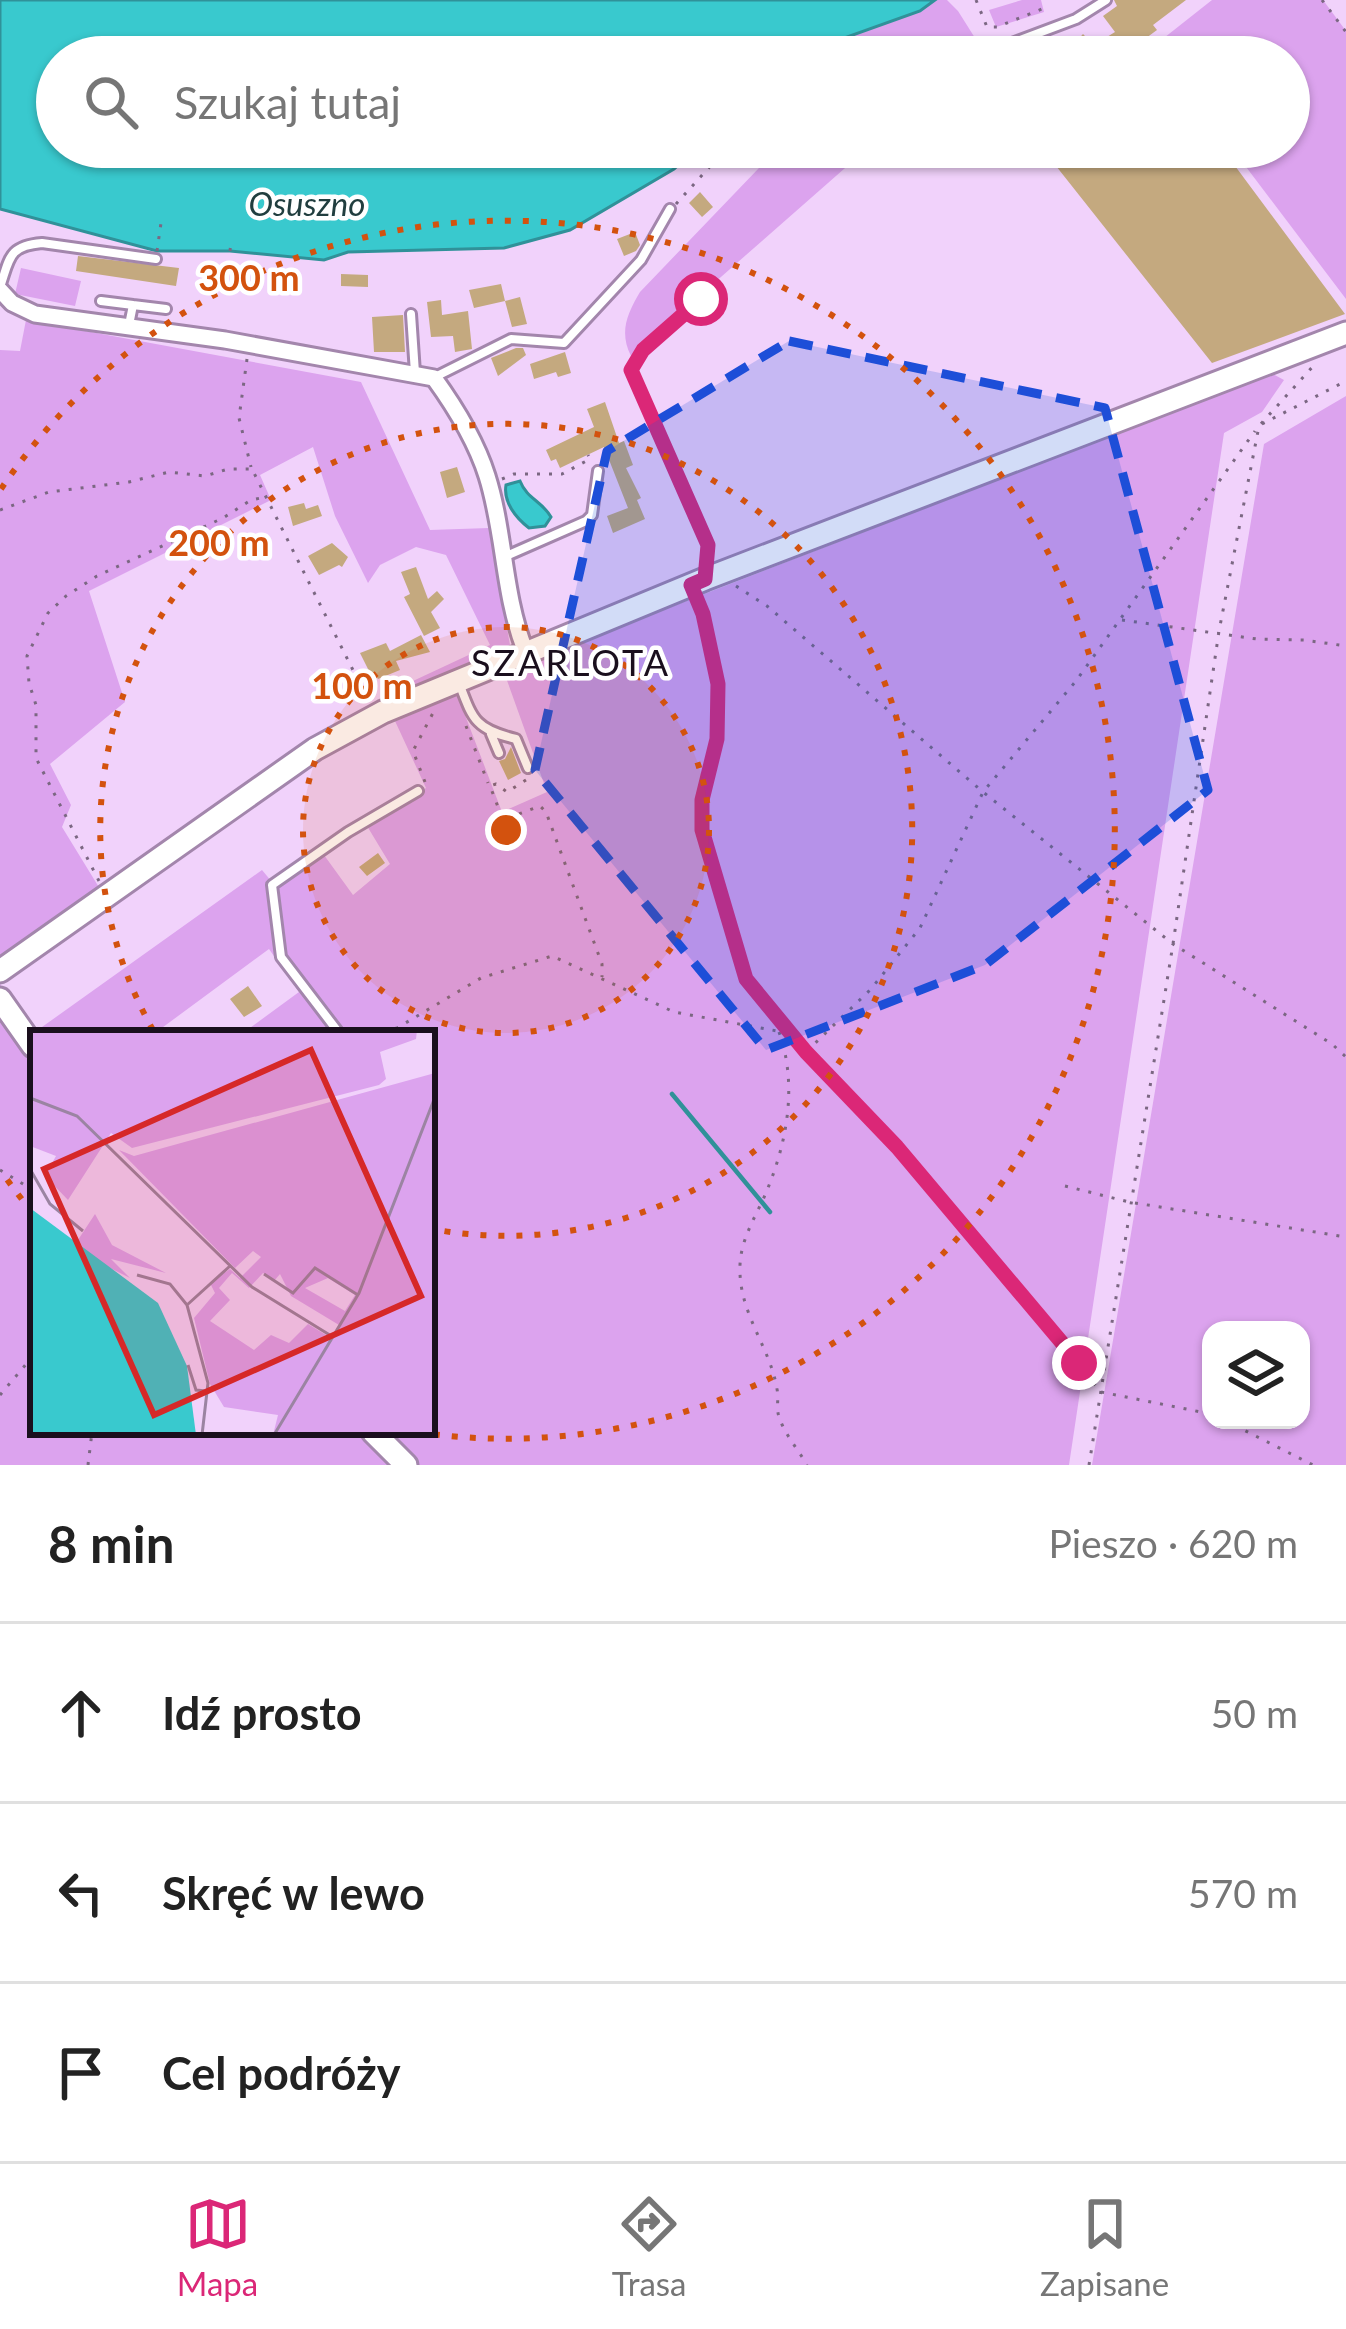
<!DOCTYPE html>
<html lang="pl">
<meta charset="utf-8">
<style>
body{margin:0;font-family:Lato,sans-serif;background:#f2f2f2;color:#222}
.controls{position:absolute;right:36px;bottom:36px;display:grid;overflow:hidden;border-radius:24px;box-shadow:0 3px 9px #0004}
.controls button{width:108px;height:108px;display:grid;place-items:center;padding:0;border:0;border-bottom:3px solid #e0e0e0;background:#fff;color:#222;font:60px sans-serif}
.stop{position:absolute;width:36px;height:36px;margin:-27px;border:9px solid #db2777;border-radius:50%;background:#fff}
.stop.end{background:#db2777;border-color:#fff;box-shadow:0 3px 12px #0008}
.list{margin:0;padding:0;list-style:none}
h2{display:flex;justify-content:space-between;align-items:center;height:156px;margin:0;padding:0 48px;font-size:51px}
h2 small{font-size:39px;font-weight:400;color:#767676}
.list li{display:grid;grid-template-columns:78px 1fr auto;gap:36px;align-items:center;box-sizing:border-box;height:180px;padding:0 48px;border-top:3px solid #e0e0e0}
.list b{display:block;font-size:45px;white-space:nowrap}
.list em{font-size:39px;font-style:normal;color:#767676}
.icon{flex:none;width:66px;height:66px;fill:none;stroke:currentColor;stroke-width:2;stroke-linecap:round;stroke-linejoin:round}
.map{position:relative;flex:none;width:1346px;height:1465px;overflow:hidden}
.search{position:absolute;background:#fff;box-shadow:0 3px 9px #0004;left:36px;right:36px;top:36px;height:132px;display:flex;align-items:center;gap:30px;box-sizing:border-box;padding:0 42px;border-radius:66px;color:#767676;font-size:45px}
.sheet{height:696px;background:#fff}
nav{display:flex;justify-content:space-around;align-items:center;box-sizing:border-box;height:168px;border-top:3px solid #e0e0e0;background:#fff;font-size:33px;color:#767676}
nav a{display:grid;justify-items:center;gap:6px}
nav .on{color:#db2777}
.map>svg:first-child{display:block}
.green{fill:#dca3ee;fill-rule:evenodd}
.water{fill:#39c9ce;stroke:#309199;stroke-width:3}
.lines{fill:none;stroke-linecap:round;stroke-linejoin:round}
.stream{stroke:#309199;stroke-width:4.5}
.building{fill:#c4a97f}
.lane-casing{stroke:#a386ac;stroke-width:14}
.street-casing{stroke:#a386ac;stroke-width:21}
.secondary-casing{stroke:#a386ac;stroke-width:27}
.path{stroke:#7b6782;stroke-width:3;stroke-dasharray:3 9;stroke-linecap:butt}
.lane{stroke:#fff;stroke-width:8}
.street{stroke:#fff;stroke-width:15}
.secondary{stroke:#fff;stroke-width:21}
.route{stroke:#db2777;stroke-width:15}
.marked{fill:#1d4ed8;fill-opacity:0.2;stroke:#1d4ed8;stroke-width:9;stroke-dasharray:24 15;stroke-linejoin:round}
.ring{fill:none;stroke:#d3520e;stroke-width:6;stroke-dasharray:6 12}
.labels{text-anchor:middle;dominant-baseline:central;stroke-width:9;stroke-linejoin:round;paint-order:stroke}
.water-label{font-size:33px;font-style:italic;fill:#213e3f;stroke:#fff}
.quarter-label{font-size:36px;letter-spacing:3px;fill:#1a0f1d;stroke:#fff}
.inset-road{fill:none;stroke:#9b84a2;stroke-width:3}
.view{fill:#d62828;fill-opacity:0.15;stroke:#d62828;stroke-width:6}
.inset-edge{fill:none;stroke:#1a0f1d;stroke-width:6}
.centre{fill:#d3520e;stroke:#fff;stroke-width:6}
.ring-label{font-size:36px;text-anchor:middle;font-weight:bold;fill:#d3520e;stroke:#fff;stroke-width:9;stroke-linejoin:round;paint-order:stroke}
</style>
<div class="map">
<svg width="1346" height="1465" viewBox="0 0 1346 1465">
<rect width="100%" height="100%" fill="#f1d2fb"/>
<path class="green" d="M935 0H947L958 11 987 57H809L819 47 920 11Z
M1022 0H1041L1044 12 996 27 989 10Z
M1212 0H1323L1346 31V299L1231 147H1289V57H1164L1155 45Z
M779 147H884L861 154 631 356C619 332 627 314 640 292Z
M968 147H1030L1004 167Z
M21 268 81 281 75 306 15 294Z
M26 320 361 382 430 530 489 528 510 645 449 673 502 812 547 792 504 672 1271 373 1284 380 1262 412 1224 433 1069 1465H0V984L35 1032 262 870 277 888 324 855 353 895 390 864 367 826 426 788 383 695 490 645 446 555 416 547 380 565 368 583 335 516 313 447 260 475 271 500 89 591 125 702 50 764 71 805 62 827 100 889 0 961V350L20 351ZM269 949 299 992 243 1033H432V1432H33V1033H155Z
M1346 396V1465H1092L1264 444ZM1211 1330H1301V1420H1211Z"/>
<path class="water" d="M0 0H935L920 11 819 47 809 57H57V147H698L674 169 570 230 504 248 348 252 324 260 230 251H157L0 209Z
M520 481C527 499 542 501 551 517L545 526 529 528C516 518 503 502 506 485Z"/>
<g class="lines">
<path class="stream" d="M672 1094 770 1212"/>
</g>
<path class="building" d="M1114 0H1186L1153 25 1157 30 1142 41 1154 57H1081L1071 47 1083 34 1094 45 1115 32 1103 16 1117 6Z
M1041 147H1221L1345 314 1212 363Z
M700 192 713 207 702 217 689 203Z
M635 232 640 245 636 251 624 256 617 239Z
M78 256 179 268 176 286 76 271Z
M341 274 368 275V287L341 286Z
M501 284 505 301 474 308 469 290Z
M520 297 527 324 512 327 505 301Z
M441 300 442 315 468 311 472 349 455 352 453 336 431 337 427 302Z
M403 315 405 352H374L372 317Z
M516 348H523L526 355 498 376 491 358Z
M565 352 571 373 558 377 556 372 534 379 530 364Z
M605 402 619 443 624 441 633 465 626 468 641 498 637 500 645 519 613 533 607 516 628 508 604 447 560 468 556 459 551 461 546 450 594 427 587 409Z
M457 467 465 492 447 498 440 472Z
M304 503 306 509 318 505 322 516 293 526 288 507Z
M332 543 348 557 342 567 339 565 319 575 308 556Z
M416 567 428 599 437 591 444 599 431 612 440 628 424 636 404 597 410 594 401 572Z
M421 635 430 652 396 661 400 670 378 679 374 673 371 675 360 653 386 643 390 651Z
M511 747 521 773 508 780 499 761 505 759Z
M378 853 385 863 367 876 359 867Z
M248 986 262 1006 244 1017 230 999Z"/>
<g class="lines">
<defs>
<path id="lane" d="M985 53 1076 19 1106 0
M0 287C10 258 8 246 42 243L156 259
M101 301 133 305 129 325
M133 305 166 309
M411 314 415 373
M435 377 511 339 564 343 641 260 670 209
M504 557 586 521 592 515 598 471
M459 683C473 720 475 729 516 739L528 768
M491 734 499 753
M339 1033 281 957 272 885 348 832 418 791"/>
<path id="street" d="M0 290 12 303 35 314 225 340 434 378C455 407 476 441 487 476 505 533 503 594 525 650"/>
<path id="secondary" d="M0 971 315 749 383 712 705 579 1346 333
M0 999 33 1046
M373 1432 406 1465"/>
</defs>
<use href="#lane" class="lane-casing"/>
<use href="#street" class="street-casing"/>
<use href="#secondary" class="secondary-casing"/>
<path class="path" d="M976 0 987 27H997L1047 7
M1322 0 1346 32
M676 204 714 162 739 147
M157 251 161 223
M230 251 231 242
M701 299 642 350 631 370 708 545 706 559
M247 359 239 418 251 467
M1262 424 1346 381
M502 479 514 474H562L590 459 588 455
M0 510 49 492 129 482 169 472 205 476 228 469H252L367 698
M736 586 767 606 983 792 1173 944 1332 1044 1346 1057
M696 599 718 684 717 739 702 800V830L746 979 806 1052 897 1147 1101 1392 1211 1414
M1122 620 1257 639 1304 640 1346 646
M466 726 488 783
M526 780 507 792 496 784 490 786 503 820 540 806 546 812 602 964V977
M425 782 413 751 434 711
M99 881 36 758V705L29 683 27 656 48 613 66 596 97 576 223 518 251 500 266 497
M779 1032C798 1085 787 1144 765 1195 755 1218 741 1239 740 1265 738 1313 770 1346 777 1389 779 1399 776 1408 779 1417 785 1435 798 1449 807 1465
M372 1033 397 1028 481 978 552 956 674 1012 788 1033
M807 1051 871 989 920 928 983 792 1076 681 1255 431
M0 1170 33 1190
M1065 1186 1129 1202 1346 1237
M0 1395 33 1356
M1224 1420 1313 1465
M88 1465 92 1432
M1089 1465 1173 944 1219 631 1259 426 1316 363"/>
<use href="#lane" class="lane"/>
<use href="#street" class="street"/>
<use href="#secondary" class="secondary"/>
</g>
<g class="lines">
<path class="route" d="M701 299 643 350 631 370 708 545 705 579 691 585 703 614 718 684 717 739 702 800V830L746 979 806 1052 897 1147 1079 1363"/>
</g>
<path class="marked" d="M789 341 1105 408 1208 790 985 965 766 1050 535 770 607 451Z"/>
<circle cx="506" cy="830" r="203" fill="#d3520e" fill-opacity=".12"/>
<g class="ring">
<circle cx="506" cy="830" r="203"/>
<path d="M153 1030A406 406 0 1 1 432 1229"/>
<path d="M33 1213A609 609 0 0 1 1 1171M1 489A609 609 0 1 1 416 1432"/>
</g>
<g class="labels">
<g class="water-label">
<text x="307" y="203">Osuszno</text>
</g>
<g class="quarter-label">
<text x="571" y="662">SZARLOTA</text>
</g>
</g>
<g transform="translate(30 1030)">
<rect width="405" height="405" fill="#f1d2fb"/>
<path d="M0 0H387L386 9 350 22 356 49 349 55 102 118 81 103 38 170 15 146 26 126 0 116ZM405 43V405H243L248 385 194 377 180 354 164 288 185 263 180 253 200 239 210 248 231 227 223 221 205 238 89 120 104 126ZM202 243 219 258 233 243 244 251 250 244 261 266 309 295 301 308 278 294 259 313 241 305 224 320 180 291 200 270 189 258ZM298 248 325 265 315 281 275 258ZM65 184 82 215 136 243 81 229 100 248 66 231 46 213Z" fill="#dca3ee" fill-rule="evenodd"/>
<path d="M0 178 128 273 157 336 166 405H0Z" fill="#39c9ce"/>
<path class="inset-road" d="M0 68 47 86 222 257 303 307M0 139 20 174 53 201M234 244 263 263 285 238 328 265M107 245 140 254 157 275 178 353 172 405M157 275 200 236M158 335 166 360 176 361M244 405 329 263 405 67"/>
<path class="view" d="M281 20 391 266 124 385 14 139Z"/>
<rect width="405" height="405" class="inset-edge"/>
</g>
<circle cx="506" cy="830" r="18" class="centre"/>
<g class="ring-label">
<text x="249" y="291">300 m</text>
<text x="219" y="556">200 m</text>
<text x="362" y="699">100 m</text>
</g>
</svg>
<div class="controls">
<button><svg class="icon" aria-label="layers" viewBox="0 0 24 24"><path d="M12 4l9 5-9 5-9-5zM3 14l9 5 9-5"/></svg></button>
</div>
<div class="stop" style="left:701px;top:299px"></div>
<div class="stop end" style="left:1079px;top:1363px"></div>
<div class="search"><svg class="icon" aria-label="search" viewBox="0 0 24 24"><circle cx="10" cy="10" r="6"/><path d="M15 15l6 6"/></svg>Szukaj tutaj</div>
</div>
<section class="sheet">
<h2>8 min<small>Pieszo · 620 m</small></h2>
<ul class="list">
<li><svg class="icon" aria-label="ahead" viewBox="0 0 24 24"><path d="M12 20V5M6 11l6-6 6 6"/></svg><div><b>Idź prosto</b></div><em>50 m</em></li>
<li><svg class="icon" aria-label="left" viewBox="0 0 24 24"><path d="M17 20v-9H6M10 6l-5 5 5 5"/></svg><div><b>Skręć w lewo</b></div><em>570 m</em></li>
<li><svg class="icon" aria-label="arrive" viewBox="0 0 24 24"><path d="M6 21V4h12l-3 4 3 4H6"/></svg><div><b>Cel podróży</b></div></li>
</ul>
</section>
<nav>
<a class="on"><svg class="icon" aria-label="map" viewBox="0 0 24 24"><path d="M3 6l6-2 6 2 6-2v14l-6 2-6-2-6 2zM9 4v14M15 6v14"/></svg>Mapa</a>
<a><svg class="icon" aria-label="directions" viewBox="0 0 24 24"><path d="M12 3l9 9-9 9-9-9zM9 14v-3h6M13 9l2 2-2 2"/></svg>Trasa</a>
<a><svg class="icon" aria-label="saved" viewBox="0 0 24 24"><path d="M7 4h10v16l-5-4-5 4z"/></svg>Zapisane</a>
</nav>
